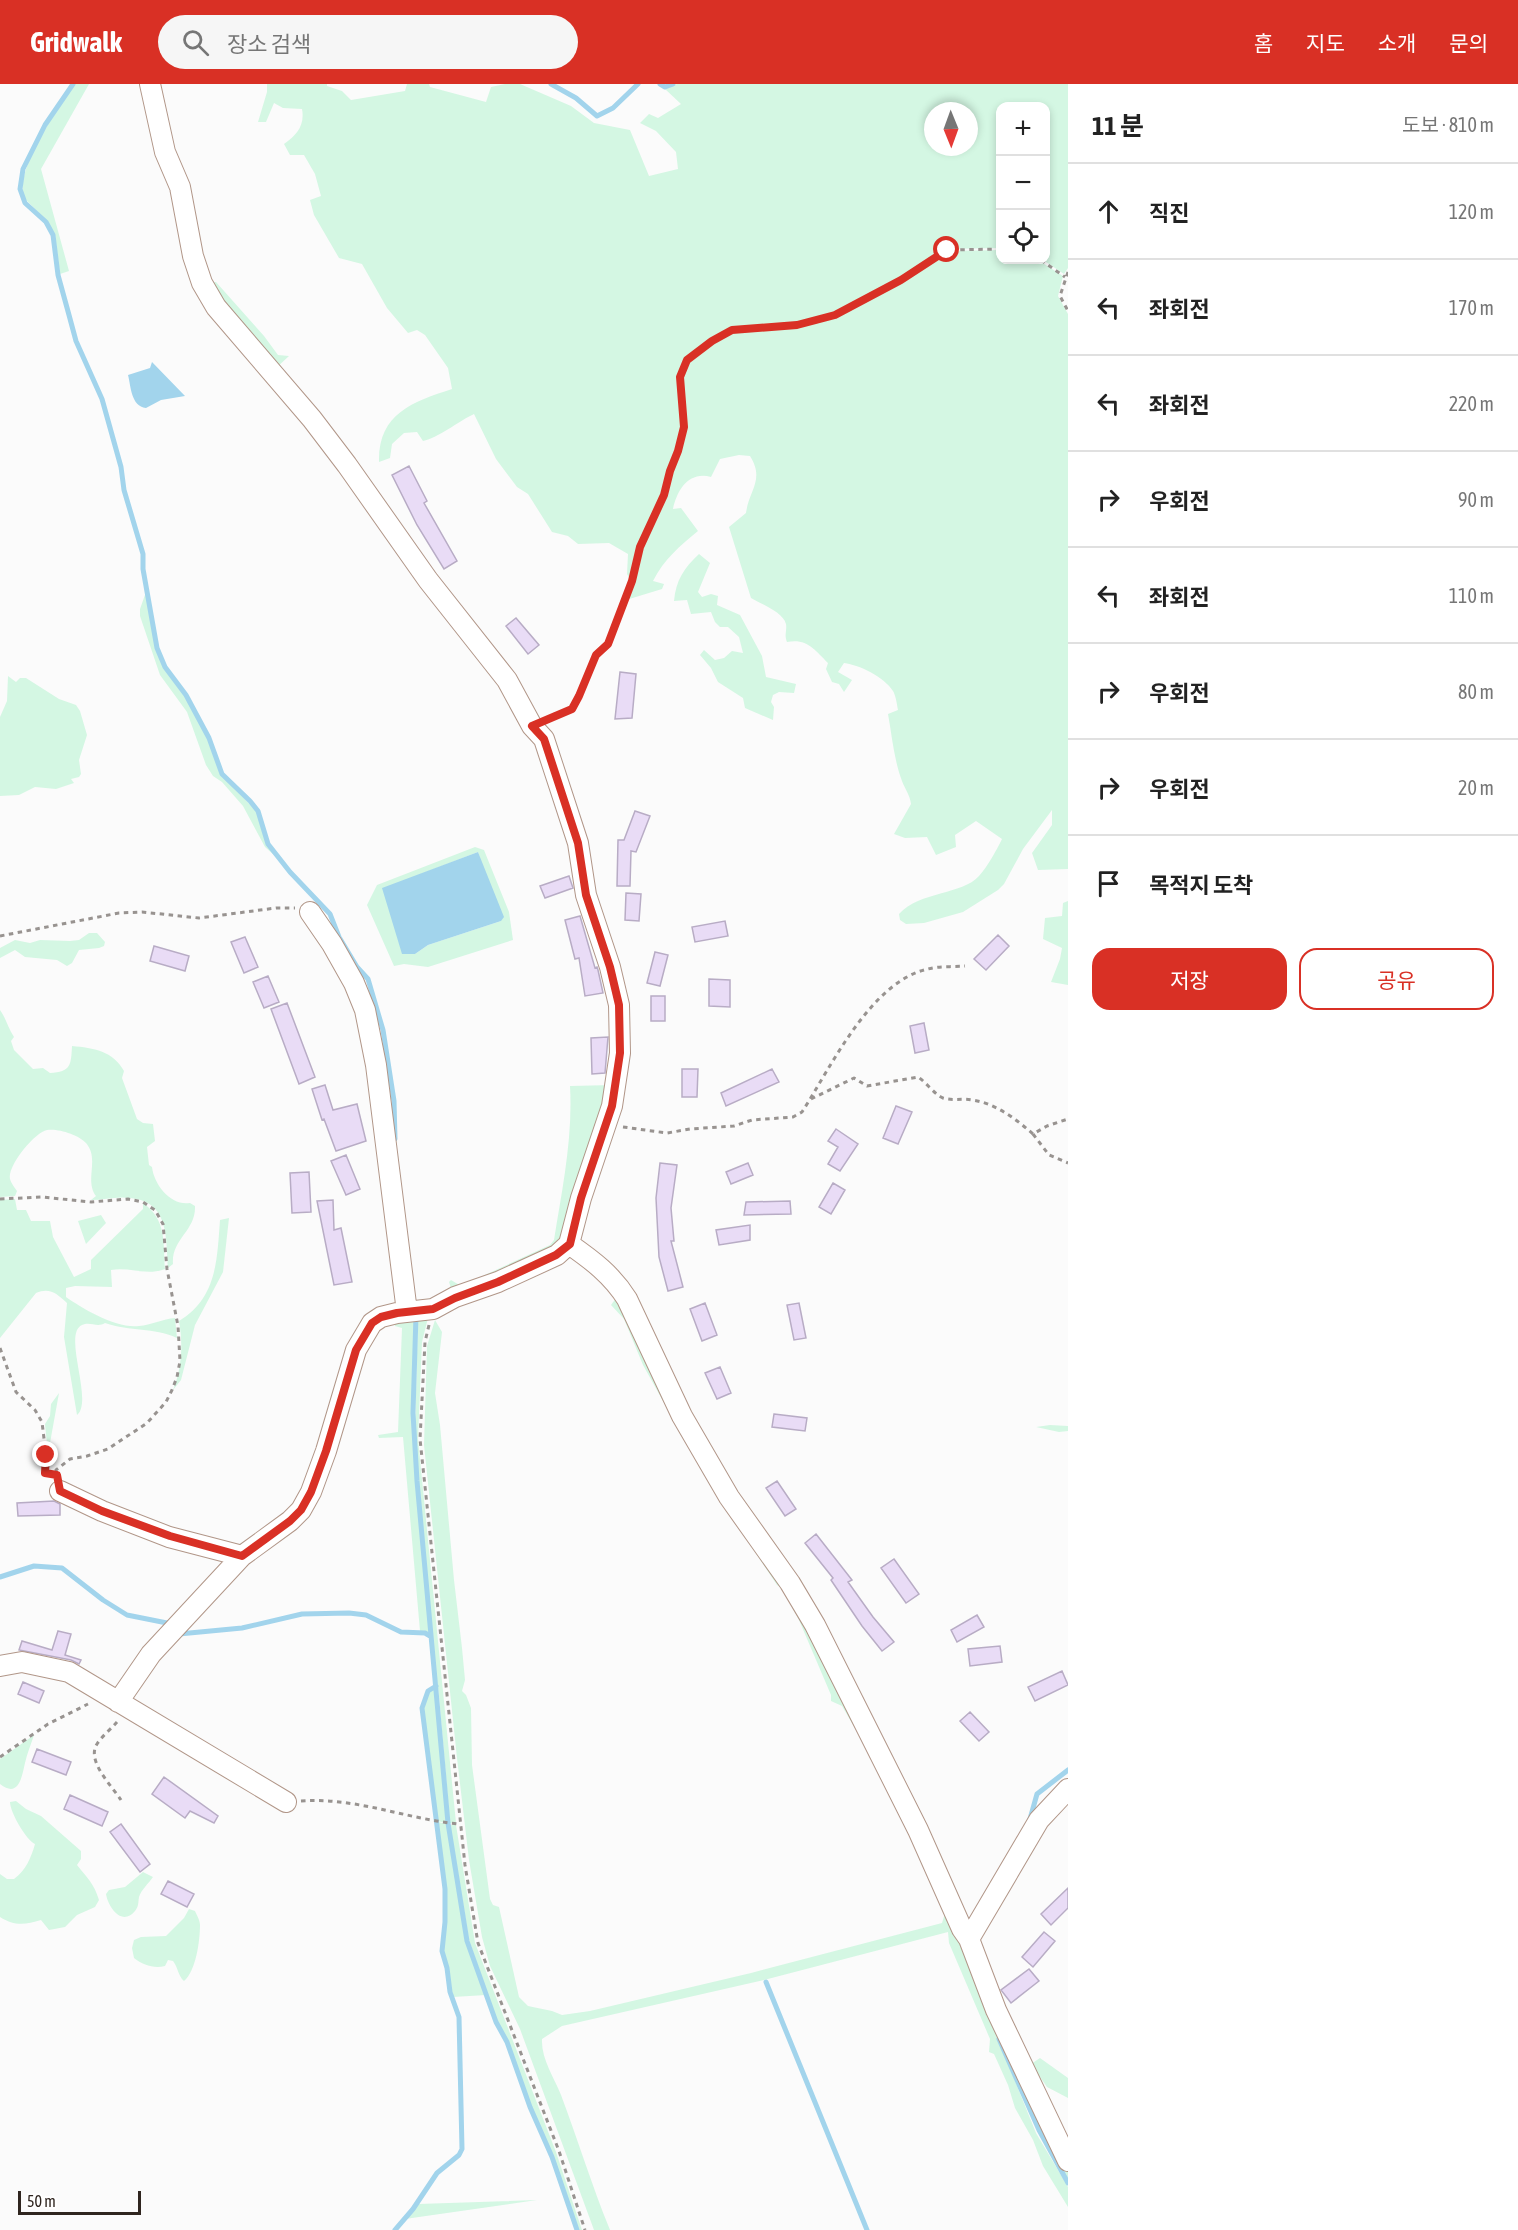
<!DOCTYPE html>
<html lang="ko">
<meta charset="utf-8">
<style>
body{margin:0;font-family:"Asap Condensed","Noto Sans KR",sans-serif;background:#f6f6f6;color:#222}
.controls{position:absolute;right:18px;top:18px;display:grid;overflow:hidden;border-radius:12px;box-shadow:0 3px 9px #0003}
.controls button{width:54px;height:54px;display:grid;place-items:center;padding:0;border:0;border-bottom:2px solid #e0e0e0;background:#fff;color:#222;font:30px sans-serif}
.compass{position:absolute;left:924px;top:18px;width:54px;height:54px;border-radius:50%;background:#fff;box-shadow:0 3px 9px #0003;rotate:179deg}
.scale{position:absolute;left:18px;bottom:15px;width:123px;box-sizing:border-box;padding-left:6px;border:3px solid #2f251f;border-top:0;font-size:16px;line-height:21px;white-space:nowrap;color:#2f251f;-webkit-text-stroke:4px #fff;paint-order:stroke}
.stop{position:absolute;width:18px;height:18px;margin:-14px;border:4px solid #d93025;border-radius:50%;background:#fff}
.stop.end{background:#d93025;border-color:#fff;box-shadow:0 2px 6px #0008}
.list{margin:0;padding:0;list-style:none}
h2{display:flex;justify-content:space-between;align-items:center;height:78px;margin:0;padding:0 24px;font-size:26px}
h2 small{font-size:20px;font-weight:400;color:#767676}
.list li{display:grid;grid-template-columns:39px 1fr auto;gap:18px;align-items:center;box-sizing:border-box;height:96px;padding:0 24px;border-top:2px solid #e0e0e0}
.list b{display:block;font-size:22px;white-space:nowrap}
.list em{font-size:20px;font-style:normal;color:#767676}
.actions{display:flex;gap:12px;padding:18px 24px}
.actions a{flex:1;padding:14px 0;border:2px solid #d93025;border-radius:18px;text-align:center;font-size:21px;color:#d93025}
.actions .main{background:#d93025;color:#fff}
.icon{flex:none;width:33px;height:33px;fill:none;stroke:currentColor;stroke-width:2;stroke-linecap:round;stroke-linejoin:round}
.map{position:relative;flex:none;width:1068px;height:2146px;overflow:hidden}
header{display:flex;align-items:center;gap:36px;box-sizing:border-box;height:84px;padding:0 30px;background:#d93025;color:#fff}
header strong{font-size:28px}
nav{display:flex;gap:33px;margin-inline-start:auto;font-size:21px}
.search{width:420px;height:54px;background:#f6f6f6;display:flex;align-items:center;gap:15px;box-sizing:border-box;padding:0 21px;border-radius:33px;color:#767676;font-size:22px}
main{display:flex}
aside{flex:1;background:#fff}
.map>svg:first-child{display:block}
.green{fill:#d4f7e3;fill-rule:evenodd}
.water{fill:#a2d4ec}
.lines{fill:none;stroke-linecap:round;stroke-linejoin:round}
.stream{stroke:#a2d4ec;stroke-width:5}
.building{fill:#e9dcf6;stroke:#b8acc5;stroke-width:1.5}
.minor-casing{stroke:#b19688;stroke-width:22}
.path{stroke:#989390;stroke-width:3;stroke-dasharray:4.5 4.5;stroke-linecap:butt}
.minor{stroke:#fff;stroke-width:20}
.route{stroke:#d93025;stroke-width:8}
</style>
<header>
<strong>Gridwalk</strong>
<div class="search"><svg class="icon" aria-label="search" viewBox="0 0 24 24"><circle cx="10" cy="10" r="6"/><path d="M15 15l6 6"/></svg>장소 검색</div>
<nav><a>홈</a><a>지도</a><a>소개</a><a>문의</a></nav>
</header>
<main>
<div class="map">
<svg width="1068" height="2146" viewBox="0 0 1068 2146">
<rect width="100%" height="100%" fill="#fbfbfb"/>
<path class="green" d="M75 0H89L41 85 69 187 60 190 55 151 47 137 23 113C17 80 57 27 75 0Z
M267 0H327V2L342 7 351 16 405 7 407 0H429L430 3 486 18 491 3 505 0H520L571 22 594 39 630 46 649 92 678 85 676 68 656 47 640 39 649 30 658 34 681 20 665 5 677 0H1068V184L1064 190 1043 176H1046V22H1000V164L947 165 900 196 835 229 797 240 732 245 711 256 687 276 679 293 683 343 677 366 669 387 663 411 639 463 631 497 627 490 628 470 609 459 578 460 568 452 552 448 528 410 517 403 496 375 474 330C459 337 438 354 423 357L417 348 404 349 392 360 390 374 379 378C378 330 412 318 452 305L448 284 425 251 417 246 408 249 387 224 362 180 339 174 314 131 310 116 321 112 315 90 304 71H290L284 60C297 51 305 41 302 25L283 24 274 19 266 38H258L267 8ZM933 27H969V63H933Z
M1000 166V176H1038L1063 192 1058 212 1068 230V785L1038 786 1032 769 1052 741V726L1023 765 1004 800 998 806 963 828 924 839 906 840 900 836 899 830C920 807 962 811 979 792 988 782 996 767 1002 755L976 737 955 751 956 763 936 771 927 753 905 754 894 750 911 720C910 711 905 705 902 697 894 676 892 652 888 630L898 626C897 621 896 612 893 607 884 593 860 581 844 579L838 588 852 596 844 608 839 600 832 598 826 585 828 579C815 566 807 554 787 558 784 551 787 547 786 540 783 528 761 520 751 514L729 443 746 429C749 406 765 396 750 372L739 371 720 375 711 393C689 387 677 406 673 425L681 424 698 447C680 462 664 475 653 497L664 500 662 505 626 516 633 497 642 463 666 412 671 387 680 367 686 343 681 293 688 278 713 258 733 247 797 243 836 232 902 198 948 167Z
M216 198 264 252 278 271 289 272 275 285 206 199Z
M699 470 710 479 698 508 702 513 711 510 718 512 717 521 740 531 762 572 766 593 796 600 794 609 779 608 773 611 771 618 774 623 773 636 745 624 743 614 718 598 711 584 700 571 704 566 715 576 724 574 732 567 743 569 739 553 728 543H720L715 538 711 528 691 530 687 516 674 517C676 496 684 484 699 470Z
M146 508 153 551 164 584 185 611 199 638 208 655 221 690 257 728 267 760 274 771 265 763 243 722 222 698 213 692 206 681 187 628 160 591 140 532V525Z
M8 592 16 598 20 594H26L59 615 76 621 80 627 87 651 79 676 81 690 79 693 71 695 74 699 56 705 35 703 19 711 0 712V633L7 617Z
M475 763 484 766 509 828 513 856 428 883 404 880 394 882 367 821 377 801ZM478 768 501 837 428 861 415 870 421 790Z
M1068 817V901L1051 898 1060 875 1062 864 1043 855 1045 834 1062 832 1063 819Z
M89 849H97L105 858 104 862 99 864 79 866 72 879 67 882 57 876 25 873 15 866 0 874V864L15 856 30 859 40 856 70 857 79 856Z
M0 926C6 934 8 944 14 953L11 957 14 966 33 985 43 984 50 989C71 988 71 981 72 962 94 964 113 967 124 987L122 994 137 1035 143 1039 153 1040 155 1057 147 1063 149 1081 152 1083C154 1101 171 1122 190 1119L195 1122C196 1147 171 1155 173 1180L168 1184C166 1154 169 1117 130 1114 117 1112 104 1116 91 1116L96 1112C84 1096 100 1075 86 1059 79 1051 58 1044 47 1046 35 1048 7 1082 10 1095 11 1099 15 1104 17 1107L15 1112 0 1113Z
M613 1001 566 1156 446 1213 451 1204 449 1198 451 1196 461 1202 550 1161 554 1156C562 1106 573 1054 570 1002Z
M15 1115 17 1126H26L31 1137H50L53 1153 74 1193 91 1185V1176L143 1125V1119C167 1136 163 1158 165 1185 148 1192 130 1183 111 1186L112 1203 75 1202 66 1204V1213C83 1225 117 1245 139 1242 151 1241 163 1235 175 1234L177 1254C153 1243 131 1248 105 1239 97 1244 90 1237 82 1241 62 1250 94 1317 77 1331L64 1253 67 1219C57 1210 50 1203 36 1209L0 1254V1116Z
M101 1131 106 1139 86 1160 78 1137Z
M229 1134 223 1188 195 1241 181 1296 173 1306C182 1284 183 1260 179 1237 217 1214 217 1176 220 1136Z
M619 1210 626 1221 647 1274 671 1321 703 1381 799 1523 898 1717 955 1834 966 1853 994 1927 1068 2083V2097L1040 2046 988 1926 962 1853 959 1851 957 1853 1036 2049 1068 2103V2123L1043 2082 1033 2056 1015 2024 1008 2001 994 1970 989 1968 990 1955 949 1859 948 1848 764 1896 562 1942 542 1955C541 1975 554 1993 561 2011 578 2056 592 2102 610 2146H594L520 1945 490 1882 482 1853 469 1776 457 1674 424 1361 427 1262 435 1236 442 1248 435 1309 440 1341 454 1496 462 1564 465 1596 462 1607 466 1611 471 1624 472 1681 490 1815 493 1821 499 1823 519 1913 528 1922 552 1927 562 1931 590 1927 751 1889 942 1839 945 1829 910 1749 874 1677 842 1622 831 1617V1611L799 1536 782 1504 777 1501 704 1391 643 1281 624 1235 611 1221Z
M415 1229 413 1348 429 1549 420 1547 403 1353 379 1354 378 1351 398 1348 402 1244 395 1242 394 1232Z
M418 1230 428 1234 422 1258 418 1355 456 1739H450L439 1612 431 1551 415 1348Z
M59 1309 48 1370 45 1340 50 1332 51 1320Z
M1050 1341 1068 1342V1347L1059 1348 1036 1343Z
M435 1603 447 1739 437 1737 423 1624 428 1607Z
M34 1651C31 1660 27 1670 25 1679 22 1692 19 1715 0 1700V1675Z
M16 1717 26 1725 41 1732 81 1767V1775L77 1781C87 1794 94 1799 99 1816L95 1823 77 1831 65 1843 49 1846 41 1836C25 1841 14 1842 0 1833V1790L7 1795H14C26 1786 31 1774 35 1760 26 1756 10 1728 10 1718Z
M438 1738 447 1740 466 1857 486 1911 453 1913 448 1884 442 1867 446 1823Z
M450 1741H456L475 1859 556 2068 582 2146H578L553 2073 531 2022 508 1958 497 1937 469 1856Z
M143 1788 153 1793C149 1799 141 1806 139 1813 138 1819 139 1822 135 1827 122 1843 108 1823 106 1810L109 1806 125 1803Z
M189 1825 195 1827C197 1832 200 1836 200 1841 200 1857 196 1887 184 1897 178 1892 178 1883 173 1877L168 1876 165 1882C154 1885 143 1881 134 1874L132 1864 134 1856 141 1853 166 1852 184 1834Z
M1040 1974 1068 1994V2014L1047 2003 1031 1980Z
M537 2116 405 2135 418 2120Z"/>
<path class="water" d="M152 278 185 312 161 316 146 324C131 322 131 303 128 291L150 284Z
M478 768 504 833 501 837 428 861 415 870H402L382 804Z"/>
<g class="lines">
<path class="stream" d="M73 0 45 41 23 85 20 105 25 119 46 138 53 151 58 191 69 231 76 257 102 315 121 383 124 406 143 470V485L157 564 165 583 186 611 209 654 222 690 250 717 258 727 268 760 290 788 330 830 339 853 357 883 368 895 383 946 394 1017 395 1055
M551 0 576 14 597 32 613 24 638 0
M660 0 665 3 673 0
M416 1231 413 1329 417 1397 448 1739 467 1857 496 1938 507 1958 530 2023 552 2073 577 2146
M0 1493 34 1482 62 1484 103 1516 127 1531 172 1540
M179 1550 242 1544 302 1530 349 1529 366 1531 401 1548 425 1549 430 1552
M1030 1735 1037 1710 1068 1686
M766 1898 867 2146
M999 1955 1039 2046 1068 2099
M395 2146 413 2125 437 2089 459 2071 462 2065 459 1933 450 1908 447 1884 442 1867 445 1838V1805L422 1624 428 1607 436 1602"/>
</g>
<path class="building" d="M409 382 427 417 424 419 457 477 444 485 417 441 392 391Z
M516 534 539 561 528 570 506 542Z
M620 588 636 590 632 634 615 635Z
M635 727 650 732 636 768 631 767 630 802H617L618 756H624Z
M569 792 573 804 545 814 540 802Z
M626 809 641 810 639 837 625 836Z
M580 832 595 884 597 883 598 886 603 909 585 912 579 874 575 875 565 836Z
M725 837 728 852 695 858 692 843Z
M998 851 1009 862 986 886 974 875Z
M245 853 258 883 244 889 231 858Z
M154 862 189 872 185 887 150 877Z
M655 868 668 871 660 902 647 899Z
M268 892 279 918 264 924 253 898Z
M709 895 730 896V923L709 922Z
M651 912H665V937H651Z
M287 919 315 993 299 1000 271 925Z
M924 939 929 966 915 969 910 942Z
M608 953 605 989 592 990 591 954Z
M682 985H698L697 1013H682Z
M772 985 779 998 726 1022 721 1009Z
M325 1001 333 1026 357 1020 366 1057 336 1067 324 1035 322 1036 312 1005Z
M896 1022 912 1028 898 1060 883 1054Z
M836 1045 858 1060 840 1087 828 1080 838 1063 828 1057Z
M346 1071 360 1105 346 1111 331 1077Z
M660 1079 677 1081 671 1124 674 1157H671L683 1203 668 1207 659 1173 656 1114Z
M748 1079 753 1091 731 1100 726 1088Z
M309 1088 311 1128 292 1129 290 1089Z
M833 1099 845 1106 831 1130 819 1123Z
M333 1116 334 1146 341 1144 352 1198 334 1201 317 1117Z
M790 1117 791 1130 744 1131 746 1118Z
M750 1141V1156L719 1161 716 1146Z
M705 1219 717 1251 702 1257 690 1225Z
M799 1219 806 1254 794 1256 787 1221Z
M720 1283 731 1309 717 1315 705 1289Z
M774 1330 807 1334 805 1347 772 1343Z
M777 1397 796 1425 785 1432 766 1404Z
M54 1417 60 1420V1431L18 1432 17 1419Z
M816 1450 852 1496 848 1498 873 1533 894 1558 882 1567 862 1542 831 1496 833 1494 805 1459Z
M894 1475 919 1510 906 1519 881 1484Z
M977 1531 984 1543 957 1558 951 1546Z
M58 1547 71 1550 65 1571 81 1576 79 1580 71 1576 19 1566 22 1557 52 1566Z
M1000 1562 1002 1578 970 1582 968 1565Z
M1062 1587 1068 1601 1035 1617 1028 1603Z
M23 1598 44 1607 39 1619 18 1610Z
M970 1628 989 1648 979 1657 960 1637Z
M37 1665 71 1678 66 1691 32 1678Z
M164 1693 218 1732 214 1739 190 1727 185 1734 152 1710Z
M70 1711 108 1728 102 1742 64 1725Z
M121 1740 150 1780 140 1788 110 1748Z
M168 1797 194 1810 187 1823 161 1810Z
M1068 1804V1824L1051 1841 1041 1830Z
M1044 1848 1055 1857 1033 1883 1022 1873Z
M1029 1885 1039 1897 1011 1919 1001 1906Z"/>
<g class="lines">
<defs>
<path id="minor" d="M310 828 332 860 354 899 365 926 376 981 407 1228
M569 1160C592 1176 612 1191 627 1215L682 1332 729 1413 790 1499 815 1541 918 1746 962 1845 969 1855
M60 1407 102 1427 169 1453 242 1472
M0 1582 22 1578 69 1588 286 1718
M118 1618 151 1570 242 1472 290 1437 301 1426 311 1408 326 1367 356 1266 372 1239 381 1233 397 1229 433 1225 455 1213 498 1198 557 1171 569 1160 581 1114 612 1022 620 969 619 921 610 883 586 811 578 759 544 655 532 642 507 596 428 496 347 381 312 335 216 223 202 199 193 172 180 103 165 68 150 0
M1068 1705 1039 1736 969 1855 996 1926 1068 2077"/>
</defs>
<use href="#minor" class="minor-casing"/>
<path class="path" d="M1041 176 1065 193
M1068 188 1060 212 1068 227
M548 636 572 625 579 612 596 571 608 560 632 497 640 463 664 411 670 387 678 367 684 343 680 293 687 277 712 257 733 246 797 241 835 230 901 196 947 166 1000 165
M0 852 119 829 142 828 199 834 276 824H295
M811 1015 854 994 867 1002 918 993C926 998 935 1011 943 1014 953 1017 962 1014 972 1016 995 1019 1016 1035 1033 1050L1047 1042 1068 1035
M623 1043 667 1049 690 1045 734 1042 752 1036 793 1033 802 1028C831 983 871 897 928 885 939 882 953 883 965 882
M1033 1050 1049 1071 1068 1079
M0 1115 42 1113 91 1118 128 1115 143 1118 155 1126 163 1140 167 1185 178 1242 180 1277 177 1293 172 1306 166 1318 147 1339 108 1365 87 1372 70 1375 56 1386 57 1390
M429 1241 425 1258 420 1355 465 1781 478 1859 559 2067 585 2146
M0 1264 16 1308 35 1326 42 1338 46 1371 45 1389 53 1390
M117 1638C111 1645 102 1652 97 1660 86 1677 112 1702 121 1716
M0 1673 48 1640 88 1620
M301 1717C356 1713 406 1735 459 1740"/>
<use href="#minor" class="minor"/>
</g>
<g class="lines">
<path class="route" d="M46 1371 45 1389 57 1391 60 1407 102 1427 170 1452 242 1472 290 1437 301 1426 311 1408 326 1367 356 1266 372 1239 381 1233 397 1229 433 1225 455 1214 498 1198 556 1171 570 1160 581 1114 612 1022 620 969 619 921 610 883 586 811 578 759 544 655 532 642 572 625 579 612 596 571 608 560 632 497 640 463 664 411 670 387 678 367 684 343 680 293 687 276 712 257 732 246 797 241 835 231 901 196 947 166"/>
</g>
</svg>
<div class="controls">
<button>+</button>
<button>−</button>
<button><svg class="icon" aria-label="locate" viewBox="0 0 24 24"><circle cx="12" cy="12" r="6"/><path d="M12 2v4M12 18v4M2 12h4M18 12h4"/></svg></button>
</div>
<svg class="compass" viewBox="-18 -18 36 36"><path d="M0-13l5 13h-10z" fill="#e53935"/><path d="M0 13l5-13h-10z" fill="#767676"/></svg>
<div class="scale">50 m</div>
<div class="stop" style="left:947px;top:166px"></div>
<div class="stop end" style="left:46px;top:1371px"></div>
</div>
<aside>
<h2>11 분<small>도보 · 810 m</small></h2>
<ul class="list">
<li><svg class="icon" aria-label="ahead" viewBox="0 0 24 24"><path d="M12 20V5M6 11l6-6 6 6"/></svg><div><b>직진</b></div><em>120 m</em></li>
<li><svg class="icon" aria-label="left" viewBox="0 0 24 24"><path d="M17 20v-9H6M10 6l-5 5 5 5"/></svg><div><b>좌회전</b></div><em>170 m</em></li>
<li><svg class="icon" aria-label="left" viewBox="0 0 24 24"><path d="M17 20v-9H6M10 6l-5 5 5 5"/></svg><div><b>좌회전</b></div><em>220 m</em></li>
<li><svg class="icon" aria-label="right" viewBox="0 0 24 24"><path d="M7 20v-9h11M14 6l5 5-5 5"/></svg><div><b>우회전</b></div><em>90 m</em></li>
<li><svg class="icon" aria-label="left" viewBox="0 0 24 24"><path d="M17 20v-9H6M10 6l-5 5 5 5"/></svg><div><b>좌회전</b></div><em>110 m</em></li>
<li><svg class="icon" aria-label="right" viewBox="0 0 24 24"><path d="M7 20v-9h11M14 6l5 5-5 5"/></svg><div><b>우회전</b></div><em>80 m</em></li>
<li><svg class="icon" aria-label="right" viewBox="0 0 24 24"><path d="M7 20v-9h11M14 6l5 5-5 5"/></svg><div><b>우회전</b></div><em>20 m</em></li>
<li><svg class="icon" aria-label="arrive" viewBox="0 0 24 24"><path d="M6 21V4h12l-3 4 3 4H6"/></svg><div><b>목적지 도착</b></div></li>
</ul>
<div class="actions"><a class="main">저장</a><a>공유</a></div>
</aside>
</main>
